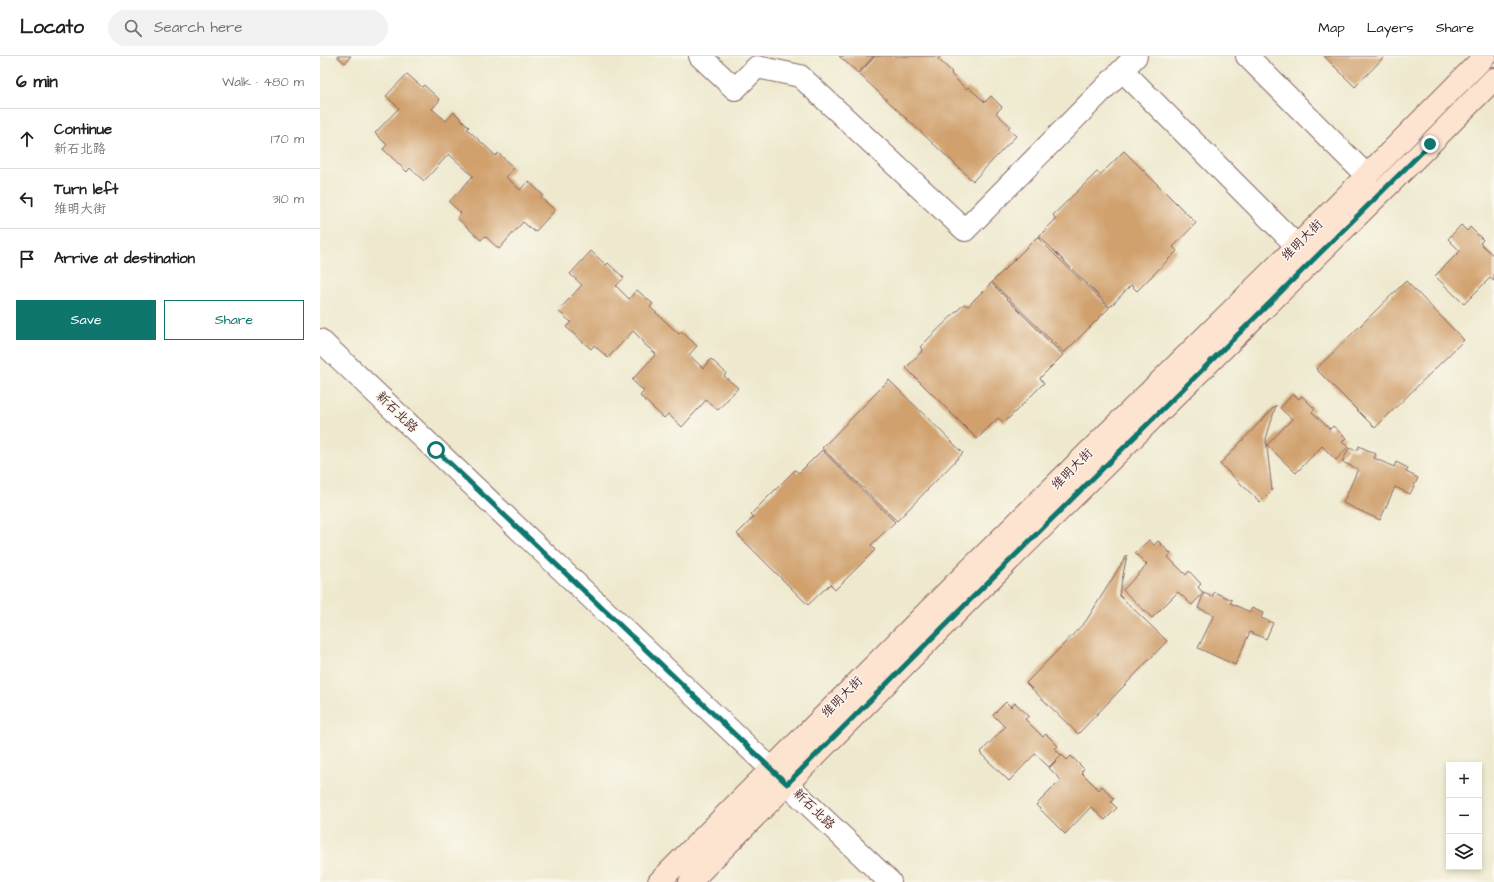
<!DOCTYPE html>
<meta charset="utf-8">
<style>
body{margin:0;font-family:"Architects Daughter","LXGW WenKai TC",sans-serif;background:#f2f2f2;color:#202124}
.controls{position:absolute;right:12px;bottom:12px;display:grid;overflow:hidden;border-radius:0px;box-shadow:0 2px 6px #0003}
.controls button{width:36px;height:36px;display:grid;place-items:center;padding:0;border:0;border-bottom:1px solid #e0e0e0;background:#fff;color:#202124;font:20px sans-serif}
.stop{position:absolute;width:12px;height:12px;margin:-9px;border:3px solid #0f766e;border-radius:50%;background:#fff}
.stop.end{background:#0f766e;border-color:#fff;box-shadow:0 1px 4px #0008}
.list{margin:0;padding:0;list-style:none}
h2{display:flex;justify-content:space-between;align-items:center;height:52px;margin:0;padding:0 16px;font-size:17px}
h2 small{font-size:13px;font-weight:400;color:#757577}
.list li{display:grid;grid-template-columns:26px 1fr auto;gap:12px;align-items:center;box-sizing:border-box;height:60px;padding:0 16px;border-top:1px solid #e0e0e0}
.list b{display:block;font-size:15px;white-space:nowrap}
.list p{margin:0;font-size:13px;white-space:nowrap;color:#757577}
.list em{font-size:13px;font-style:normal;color:#757577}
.actions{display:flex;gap:8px;padding:12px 16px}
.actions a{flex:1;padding:9px 0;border:1px solid #0f766e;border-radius:0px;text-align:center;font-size:14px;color:#0f766e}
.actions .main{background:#0f766e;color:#fff}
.icon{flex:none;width:22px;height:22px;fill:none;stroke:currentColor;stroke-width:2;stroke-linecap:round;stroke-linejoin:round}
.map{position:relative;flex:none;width:1174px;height:826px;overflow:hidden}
header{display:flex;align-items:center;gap:24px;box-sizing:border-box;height:56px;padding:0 20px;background:#fff;border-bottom:1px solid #e0e0e0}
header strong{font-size:19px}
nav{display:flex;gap:22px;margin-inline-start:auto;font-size:14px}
.search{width:280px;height:36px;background:#f2f2f2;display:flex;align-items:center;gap:10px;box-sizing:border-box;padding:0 14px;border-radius:22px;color:#757577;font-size:15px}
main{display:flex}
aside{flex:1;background:#fff}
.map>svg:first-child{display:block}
.building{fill:#d0a06d}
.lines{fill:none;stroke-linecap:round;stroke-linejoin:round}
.minor-casing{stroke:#836664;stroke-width:24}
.tertiary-casing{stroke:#836664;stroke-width:24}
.secondary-casing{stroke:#836664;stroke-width:24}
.minor{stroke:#fff;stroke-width:22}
.tertiary{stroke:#fff;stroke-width:22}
.secondary{stroke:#fde4d1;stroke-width:22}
.route{stroke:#0f766e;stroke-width:5}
.labels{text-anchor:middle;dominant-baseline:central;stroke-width:3;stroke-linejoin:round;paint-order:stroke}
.street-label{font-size:13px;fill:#4a1f2b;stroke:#fbf7ec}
</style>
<header>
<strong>Locato</strong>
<div class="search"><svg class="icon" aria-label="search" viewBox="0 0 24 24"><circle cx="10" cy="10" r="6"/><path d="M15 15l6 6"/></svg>Search here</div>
<nav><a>Map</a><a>Layers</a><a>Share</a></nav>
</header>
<main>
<aside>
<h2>6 min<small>Walk · 480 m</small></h2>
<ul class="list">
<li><svg class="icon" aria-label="ahead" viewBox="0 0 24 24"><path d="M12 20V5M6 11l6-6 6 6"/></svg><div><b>Continue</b><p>新石北路</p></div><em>170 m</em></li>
<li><svg class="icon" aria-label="left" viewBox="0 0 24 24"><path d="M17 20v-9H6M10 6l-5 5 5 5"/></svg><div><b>Turn left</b><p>维明大街</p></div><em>310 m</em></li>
<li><svg class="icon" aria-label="arrive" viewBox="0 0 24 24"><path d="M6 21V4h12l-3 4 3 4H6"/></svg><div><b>Arrive at destination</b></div></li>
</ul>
<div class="actions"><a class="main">Save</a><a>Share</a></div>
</aside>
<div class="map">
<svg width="1174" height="826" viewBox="0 0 1174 826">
<rect width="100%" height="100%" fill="#fbf7ec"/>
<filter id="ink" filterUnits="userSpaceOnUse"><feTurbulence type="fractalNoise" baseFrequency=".025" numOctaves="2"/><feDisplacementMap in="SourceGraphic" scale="8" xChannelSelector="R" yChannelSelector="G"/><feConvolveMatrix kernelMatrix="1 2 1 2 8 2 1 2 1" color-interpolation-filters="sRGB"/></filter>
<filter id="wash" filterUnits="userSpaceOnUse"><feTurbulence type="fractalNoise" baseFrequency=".012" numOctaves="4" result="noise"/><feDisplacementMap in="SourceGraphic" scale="16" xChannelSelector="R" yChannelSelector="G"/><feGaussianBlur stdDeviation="0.9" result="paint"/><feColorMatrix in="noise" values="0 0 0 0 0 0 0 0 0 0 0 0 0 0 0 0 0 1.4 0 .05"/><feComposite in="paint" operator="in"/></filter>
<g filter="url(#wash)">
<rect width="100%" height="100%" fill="#eee9ce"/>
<g id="blocks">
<path class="building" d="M17 0H31L25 7Z
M519 0H554L538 17Z
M555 0H621L618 3 632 16 631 18 646 33 648 31 665 46 671 40 682 51 676 57 690 70 688 73 696 80 653 125 539 18Z
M1004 0H1065L1035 31Z
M87 18 102 31 104 29 120 44 112 53 126 65 134 56 149 71 147 73 161 86 176 100 178 97 194 112 186 121 200 134 208 125 223 139 221 142 235 154 215 176 203 166 179 193 165 180 161 184 137 162 141 157 129 146 153 120 129 98 104 125 90 112 87 116 63 93 67 89 55 77 79 52 66 40Z
M804 95 876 167 853 191 857 195 817 235 811 229 790 251 719 180 736 163 733 159 777 116 781 118Z
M1141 169 1147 175 1150 171 1163 184 1160 187 1174 200V225L1170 222 1144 248 1115 220 1140 195 1128 183Z
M717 181 789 252 744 297 672 226Z
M271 195 286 209 288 207 304 222 296 230 309 243 317 234 333 248 330 251 359 278 361 275 377 290 369 299 383 312 391 303 406 317 404 320 418 332 398 354 386 344 362 371 348 358 344 362 320 340 324 335 312 324 336 298 323 287 324 286 313 275 288 302 274 289 271 293 246 271 251 266 238 255 262 229 250 218Z
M1086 225 1144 284 1055 372 996 313Z
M671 227 743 299 720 322 724 327 684 367 678 362 657 383 586 312 603 294 600 291 644 248 648 250Z
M569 324 643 397 577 465 502 392Z
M973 338 979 343 982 340 995 353 992 356 1010 373 1013 370 1026 382 1022 386 1028 391 1016 404 1002 390 976 417 947 389 972 363 960 352Z
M956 349 946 383 952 434 940 446 900 408Z
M1039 390 1056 398 1054 402 1074 411 1076 406 1088 412 1086 416 1098 422 1090 438 1075 431 1060 464 1023 447 1038 413 1022 406 1029 392 1037 395Z
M502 394 575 466 551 489 555 494 515 534 510 528 488 549 417 478 434 461 431 458 475 414 479 417Z
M829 484 834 489 838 485 851 498 848 501 866 519 869 515 881 528 878 531 883 537 872 549 858 536 832 562 803 534 827 509 815 497Z
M807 499 799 539 847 585 758 678 706 627 766 565Z
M894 536 912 544 910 547 930 556 932 552 943 557 941 562 953 567 946 583 930 576 915 609 878 592 894 559 878 552 884 537 892 541Z
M686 646 691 651 695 647 709 660 705 663 723 681 726 678 738 690 735 693 741 699 729 711 715 698 689 725 660 697 685 671 673 659Z
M742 699 747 704 751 700 764 713 761 716 779 734 782 730 794 743 791 746 797 752 785 764 771 751 745 778 716 749 741 724 729 712Z"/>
</g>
</g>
<g filter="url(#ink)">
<use href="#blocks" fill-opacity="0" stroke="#836664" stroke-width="1"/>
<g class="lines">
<defs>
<path id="minor" d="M380 0 415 33 437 11 480 20 645 174 816 0
M927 0 1047 120
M802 14 977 190"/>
<path id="tertiary" d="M0 284 570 826"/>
<path id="secondary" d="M339 826 631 532 977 190 1165 0
M370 826 646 547 1110 88 1174 23"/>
</defs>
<use href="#minor" class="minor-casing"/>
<use href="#tertiary" class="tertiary-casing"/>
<use href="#secondary" class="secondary-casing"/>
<use href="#minor" class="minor"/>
<use href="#tertiary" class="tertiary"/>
<use href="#secondary" class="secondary"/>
</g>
</g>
<g class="lines" filter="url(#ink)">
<path class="route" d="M116 394 467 728 646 548 1110 88"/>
</g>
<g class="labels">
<g class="street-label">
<text transform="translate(982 184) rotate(-45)">维明大街</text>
<text transform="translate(77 356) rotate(44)">新石北路</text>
<text transform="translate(752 413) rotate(-45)">维明大街</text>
<text transform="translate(522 641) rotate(-45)">维明大街</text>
<text transform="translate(494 753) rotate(44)">新石北路</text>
</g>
</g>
</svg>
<div class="controls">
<button>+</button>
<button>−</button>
<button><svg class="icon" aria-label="layers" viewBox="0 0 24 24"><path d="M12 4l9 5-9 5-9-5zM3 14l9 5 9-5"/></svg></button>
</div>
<div class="stop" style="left:116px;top:394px"></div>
<div class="stop end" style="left:1110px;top:88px"></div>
</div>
</main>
